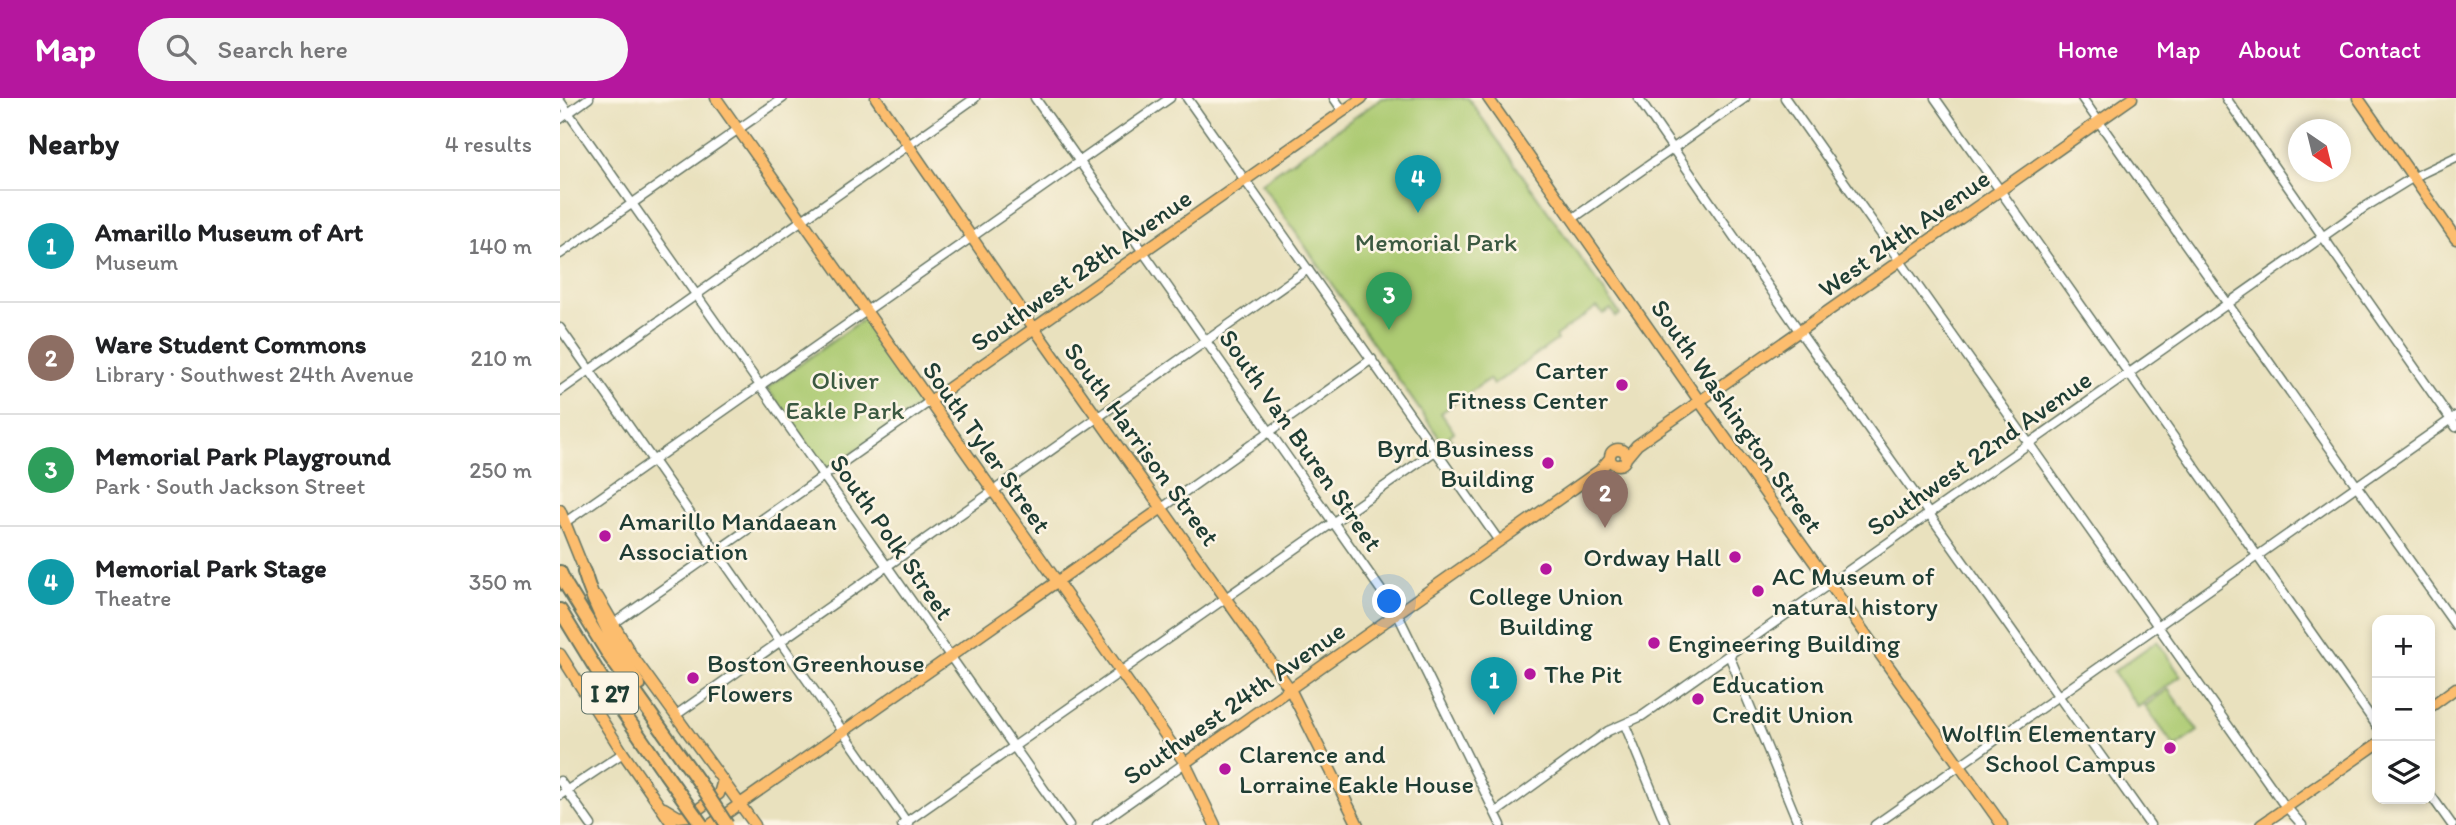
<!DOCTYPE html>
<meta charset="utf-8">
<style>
body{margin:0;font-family:Itim,sans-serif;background:#f6f6f6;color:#202124}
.controls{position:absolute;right:21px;bottom:21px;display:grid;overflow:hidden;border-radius:14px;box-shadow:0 4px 10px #0003}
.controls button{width:63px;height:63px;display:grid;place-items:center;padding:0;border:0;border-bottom:2px solid #e0e0e0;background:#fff;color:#202124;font:35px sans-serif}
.compass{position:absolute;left:1728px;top:21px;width:63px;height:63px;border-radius:50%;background:#fff;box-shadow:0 4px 10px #0003;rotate:145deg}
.you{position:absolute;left:830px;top:504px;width:24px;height:24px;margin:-18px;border:5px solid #fff;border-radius:50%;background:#1a73e8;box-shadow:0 0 0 10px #1a73e833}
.badge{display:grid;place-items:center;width:46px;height:46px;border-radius:50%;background:#b5179e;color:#fff;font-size:23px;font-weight:700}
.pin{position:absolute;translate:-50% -58px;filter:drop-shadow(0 2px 4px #0008)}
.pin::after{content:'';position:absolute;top:37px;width:24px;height:21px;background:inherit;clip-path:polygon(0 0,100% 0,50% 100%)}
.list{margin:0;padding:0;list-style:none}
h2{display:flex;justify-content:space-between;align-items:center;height:91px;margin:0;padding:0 28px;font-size:30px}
h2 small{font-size:23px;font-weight:400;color:#757577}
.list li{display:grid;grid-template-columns:46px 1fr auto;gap:21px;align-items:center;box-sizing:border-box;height:112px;padding:0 28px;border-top:2px solid #e0e0e0}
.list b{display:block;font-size:26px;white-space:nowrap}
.list p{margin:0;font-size:23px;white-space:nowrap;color:#757577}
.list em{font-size:23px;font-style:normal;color:#757577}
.icon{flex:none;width:38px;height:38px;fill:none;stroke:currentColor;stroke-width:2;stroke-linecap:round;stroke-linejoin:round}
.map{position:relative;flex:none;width:1896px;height:727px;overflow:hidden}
header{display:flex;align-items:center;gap:42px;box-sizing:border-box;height:98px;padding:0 35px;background:#b5179e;color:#fff}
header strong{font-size:33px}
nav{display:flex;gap:38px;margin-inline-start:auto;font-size:24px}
.search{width:490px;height:63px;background:#f6f6f6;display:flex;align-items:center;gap:18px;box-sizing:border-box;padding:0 24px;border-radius:38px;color:#757577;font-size:26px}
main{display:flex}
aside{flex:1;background:#fff}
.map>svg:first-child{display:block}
.green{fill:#adcb73;stroke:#668454;stroke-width:2}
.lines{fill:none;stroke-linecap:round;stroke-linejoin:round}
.minor-casing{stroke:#667664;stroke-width:11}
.major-casing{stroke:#667664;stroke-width:13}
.highway-casing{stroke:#667664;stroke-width:16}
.minor{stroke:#fff;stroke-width:8}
.major{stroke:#fcbd6e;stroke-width:10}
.highway{stroke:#fcbd6e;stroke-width:12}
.highway-bridge-casing{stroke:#667664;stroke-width:16;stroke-linecap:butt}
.highway-bridge{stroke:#fcbd6e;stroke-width:12}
.poi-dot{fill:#b5179e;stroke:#fcf5e5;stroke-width:2.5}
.labels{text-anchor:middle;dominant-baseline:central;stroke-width:5;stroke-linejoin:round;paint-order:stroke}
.shield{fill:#fcf5e5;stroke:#617469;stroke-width:2}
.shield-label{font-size:24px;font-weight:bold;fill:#1f3d34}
.street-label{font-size:26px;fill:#1f3d34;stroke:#fcf5e5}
.park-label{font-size:26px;fill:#3b5941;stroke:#fcf5e5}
.poi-label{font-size:26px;fill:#1f3d34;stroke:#fcf5e5;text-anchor:start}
</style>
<header>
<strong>Map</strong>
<div class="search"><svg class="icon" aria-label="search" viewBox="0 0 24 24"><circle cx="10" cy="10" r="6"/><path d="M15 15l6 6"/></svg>Search here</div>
<nav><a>Home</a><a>Map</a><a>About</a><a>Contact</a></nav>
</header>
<main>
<aside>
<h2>Nearby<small>4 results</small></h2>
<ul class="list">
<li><span class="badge" style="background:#0f9aa8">1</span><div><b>Amarillo Museum of Art</b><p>Museum</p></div><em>140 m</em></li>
<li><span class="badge" style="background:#8d6e63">2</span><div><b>Ware Student Commons</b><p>Library · Southwest 24th Avenue</p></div><em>210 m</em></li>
<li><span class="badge" style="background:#2e9e5b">3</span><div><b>Memorial Park Playground</b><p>Park · South Jackson Street</p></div><em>250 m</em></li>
<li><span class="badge" style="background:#0f9aa8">4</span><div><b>Memorial Park Stage</b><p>Theatre</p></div><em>350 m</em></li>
</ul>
</aside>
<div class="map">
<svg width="1896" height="727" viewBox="0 0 1896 727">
<rect width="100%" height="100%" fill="#fcf5e5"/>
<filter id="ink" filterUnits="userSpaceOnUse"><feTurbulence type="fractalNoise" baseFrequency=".0143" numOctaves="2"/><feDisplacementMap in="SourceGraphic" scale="14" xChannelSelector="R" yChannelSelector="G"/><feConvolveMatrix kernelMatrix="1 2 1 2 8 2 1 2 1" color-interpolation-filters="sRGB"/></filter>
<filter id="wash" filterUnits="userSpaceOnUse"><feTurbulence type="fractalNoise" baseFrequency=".00686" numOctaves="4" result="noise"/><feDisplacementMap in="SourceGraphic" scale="28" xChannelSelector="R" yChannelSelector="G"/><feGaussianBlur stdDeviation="1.57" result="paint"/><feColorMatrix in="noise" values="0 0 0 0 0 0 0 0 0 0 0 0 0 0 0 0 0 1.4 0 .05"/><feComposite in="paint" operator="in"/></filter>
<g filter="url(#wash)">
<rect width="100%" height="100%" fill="#e9e1be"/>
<path class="green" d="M822 0H908L1060 216 1056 219 1051 211 1043 216 1037 209 995 238 997 242 933 287 929 281 881 315 894 334 889 338 892 343 885 348 701 85Z
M305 220 364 304 266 373 207 290Z
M1597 543 1621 578 1578 609 1553 574Z
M1608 591 1638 633 1615 649 1585 608Z"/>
</g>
<g filter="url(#ink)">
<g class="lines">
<defs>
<path id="minor" d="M475 0 837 515 941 727
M627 0 939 443
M774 0 783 13
M1078 0 1240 234 1590 727
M1225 0 1722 704 1742 727
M1375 0 1817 628
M1522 0 1896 528
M1666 0 1896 329
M0 3 509 727
M0 21 29 0
M1012 121 1185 0
M0 156 223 0
M0 230 348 726
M0 293 415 0
M602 410 812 261
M4 425 610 0
M53 526 369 304
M1169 557 1239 727
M116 617 748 171
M1065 627 1106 727
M0 683 31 727
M1870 696 1892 727
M0 697 63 655
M935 715 1048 633 1082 618 1805 109 1852 80 1896 59
M342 727 875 353
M537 727 625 665
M1315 727 1896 318"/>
<path id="major" d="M156 0 625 665 655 727
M316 0 474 230 730 591 798 727
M928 0 1147 314 1442 727
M1798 0 1896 141
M369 304 802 0
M1050 359a8 8 0 1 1 16 0a8 8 0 1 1-16 0Z
M1067 359 1077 347 1572 0
M0 412 27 479
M38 499 71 556 195 727
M0 556 63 655 113 727
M1870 609 1896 590
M625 665 1040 372 1050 360
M104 710 119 719 129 718 159 696 163 682
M150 727 602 410
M1701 727 1817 646"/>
<path id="highway" d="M0 474 6 487 50 559 139 684
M24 474C36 514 57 551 79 587
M0 512 58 607 105 675"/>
</defs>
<use href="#minor" class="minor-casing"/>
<use href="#major" class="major-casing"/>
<use href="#highway" class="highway-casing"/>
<use href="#minor" class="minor"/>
<use href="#major" class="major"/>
<use href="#highway" class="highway"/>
<defs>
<path id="highway-bridge" d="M105 675 142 727
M139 684 167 727"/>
</defs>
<use href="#highway-bridge" class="highway-bridge-casing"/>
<use href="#highway-bridge" class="highway-bridge"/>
</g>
</g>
<g class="poi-dot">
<circle cx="1062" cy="287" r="7"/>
<circle cx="988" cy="365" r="7"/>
<circle cx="45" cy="438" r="7"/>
<circle cx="1175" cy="459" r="7"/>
<circle cx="986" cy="471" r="7"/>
<circle cx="1198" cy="493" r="7"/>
<circle cx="1094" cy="545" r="7"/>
<circle cx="970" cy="576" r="7"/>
<circle cx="133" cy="580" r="7"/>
<circle cx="1138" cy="601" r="7"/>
<circle cx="1610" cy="650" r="7"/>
<circle cx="665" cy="671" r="7"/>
</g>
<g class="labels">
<rect class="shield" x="22" y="574.5" width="56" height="41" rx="5"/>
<g class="shield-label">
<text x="50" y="595">I 27</text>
</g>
<g class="street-label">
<text transform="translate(1344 135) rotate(-35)">West 24th Avenue</text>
<text transform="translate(521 172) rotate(-35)">Southwest 28th Avenue</text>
<text transform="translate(1177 318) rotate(55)">South Washington Street</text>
<text transform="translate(741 342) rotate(55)">South Van Buren Street</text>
<text transform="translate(582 346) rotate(54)">South Harrison Street</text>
<text transform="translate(427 349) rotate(55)">South Tyler Street</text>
<text transform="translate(1419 355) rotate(-35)">Southwest 22nd Avenue</text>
<text transform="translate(332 439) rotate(55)">South Polk Street</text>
<text transform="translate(674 605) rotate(-35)">Southwest 24th Avenue</text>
</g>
<g class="park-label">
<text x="876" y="144">Memorial Park</text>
<text x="285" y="282">Oliver<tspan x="285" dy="30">Eakle Park</tspan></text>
</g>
<g class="poi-label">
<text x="1048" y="272" text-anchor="end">Carter<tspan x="1048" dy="30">Fitness Center</tspan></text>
<text x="974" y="350" text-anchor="end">Byrd Business<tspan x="974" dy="30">Building</tspan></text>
<text x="59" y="423">Amarillo Mandaean<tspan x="59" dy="30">Association</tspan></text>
<text x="1161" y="459" text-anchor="end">Ordway Hall</text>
<text x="1212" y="478">AC Museum of<tspan x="1212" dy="30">natural history</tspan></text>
<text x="986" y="498" text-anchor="middle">College Union<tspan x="986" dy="30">Building</tspan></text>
<text x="1108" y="545">Engineering Building</text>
<text x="147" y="565">Boston Greenhouse<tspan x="147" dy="30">Flowers</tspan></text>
<text x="984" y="576">The Pit</text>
<text x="1152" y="586">Education<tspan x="1152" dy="30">Credit Union</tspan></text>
<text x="1596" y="635" text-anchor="end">Wolflin Elementary<tspan x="1596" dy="30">School Campus</tspan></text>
<text x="679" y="656">Clarence and<tspan x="679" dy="30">Lorraine Eakle House</tspan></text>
</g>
</g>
</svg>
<div class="controls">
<button>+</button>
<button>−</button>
<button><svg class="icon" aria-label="layers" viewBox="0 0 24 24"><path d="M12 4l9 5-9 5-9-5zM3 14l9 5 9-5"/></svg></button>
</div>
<svg class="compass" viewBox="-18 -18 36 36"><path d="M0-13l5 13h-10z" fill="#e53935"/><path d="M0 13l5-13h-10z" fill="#757577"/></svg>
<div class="you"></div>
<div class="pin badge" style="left:934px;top:617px;background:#0f9aa8">1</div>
<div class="pin badge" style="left:1045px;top:430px;background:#8d6e63">2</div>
<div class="pin badge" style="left:829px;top:232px;background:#2e9e5b">3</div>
<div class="pin badge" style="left:858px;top:115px;background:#0f9aa8">4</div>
</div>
</main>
